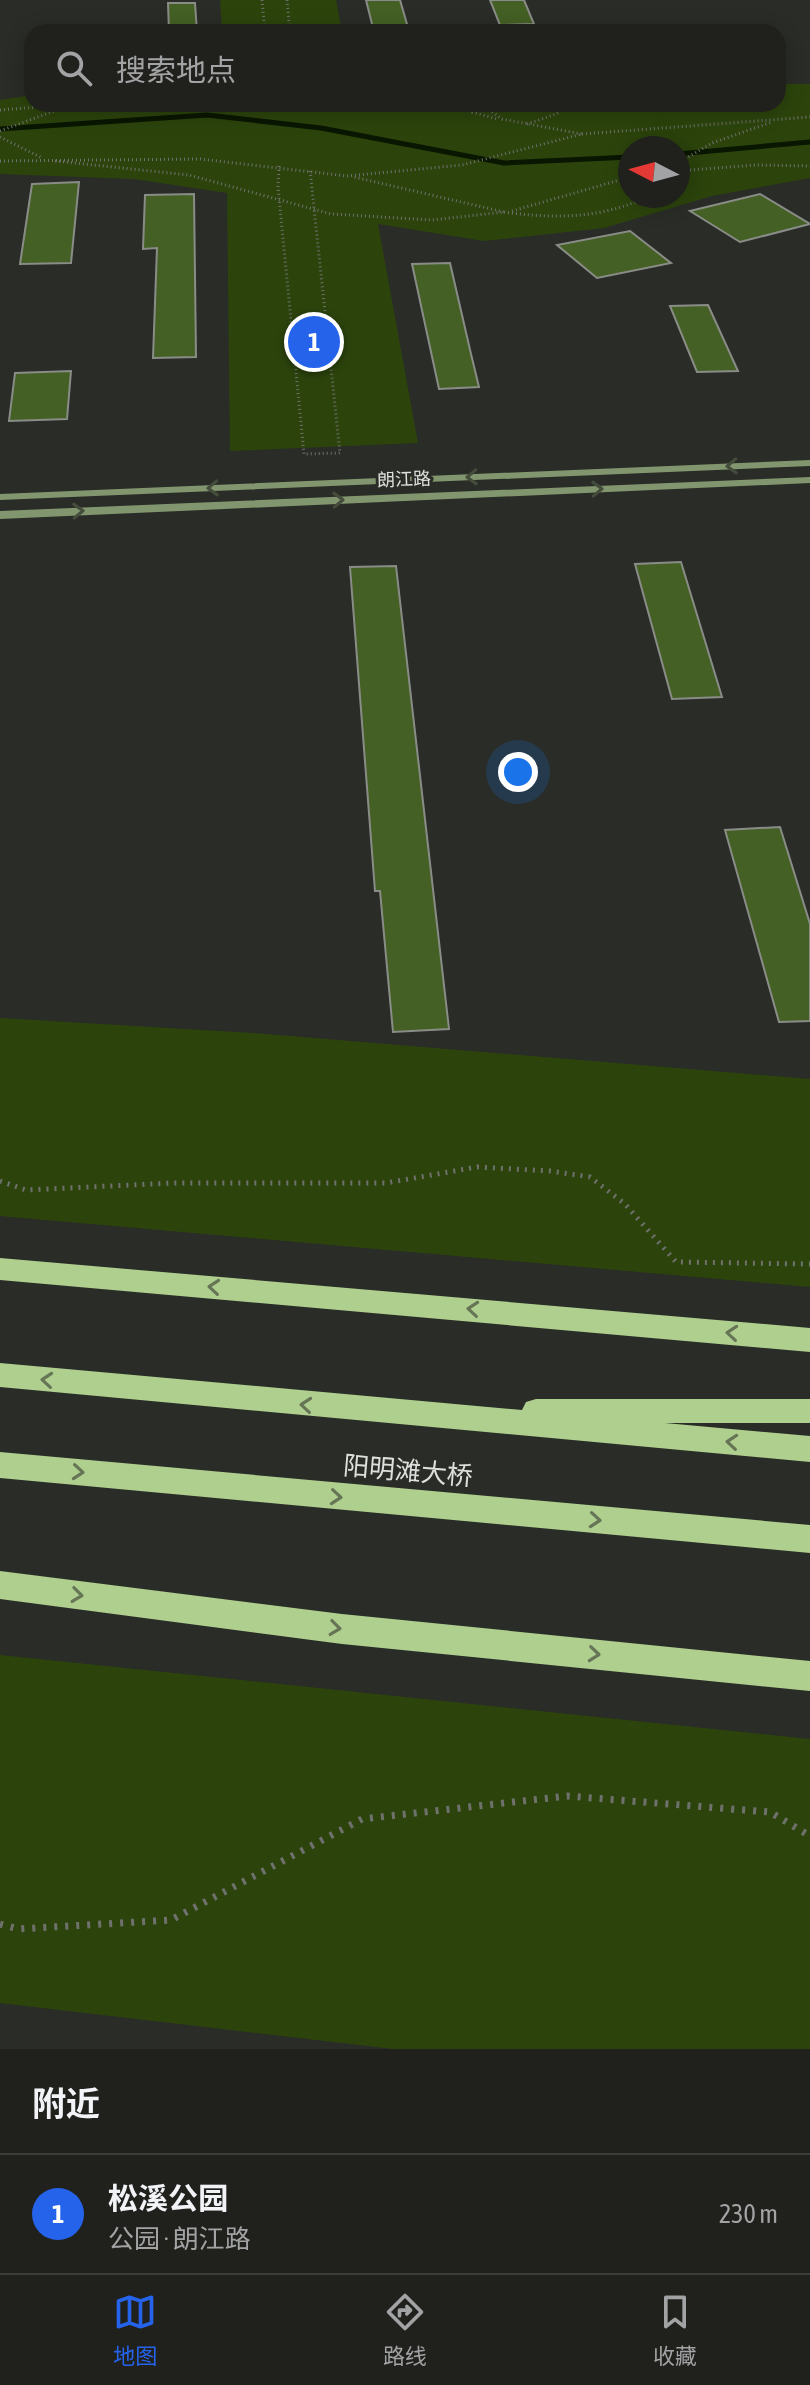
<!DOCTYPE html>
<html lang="zh">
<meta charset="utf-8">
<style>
body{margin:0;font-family:"Asap Condensed","Noto Sans SC",sans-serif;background:#2d2e2a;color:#f1f3f6}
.compass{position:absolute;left:618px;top:136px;width:72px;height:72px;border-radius:50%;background:#20211d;box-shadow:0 4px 20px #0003;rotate:276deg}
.you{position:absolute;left:518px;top:772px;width:28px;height:28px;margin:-20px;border:6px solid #fff;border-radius:50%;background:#1a73e8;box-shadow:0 0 0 12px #1a73e833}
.badge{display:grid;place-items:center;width:52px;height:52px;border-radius:50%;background:#2563eb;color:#fff;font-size:26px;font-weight:700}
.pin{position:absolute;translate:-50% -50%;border:4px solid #fff;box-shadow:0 2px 8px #0006}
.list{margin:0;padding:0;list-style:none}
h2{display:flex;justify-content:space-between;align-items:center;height:104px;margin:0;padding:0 32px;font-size:34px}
h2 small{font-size:26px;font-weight:400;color:#a2a3a4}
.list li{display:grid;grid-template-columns:52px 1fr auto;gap:24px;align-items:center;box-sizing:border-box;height:120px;padding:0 32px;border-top:2px solid #3d3e3b}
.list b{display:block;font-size:30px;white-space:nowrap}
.list p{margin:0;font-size:26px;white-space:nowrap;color:#a2a3a4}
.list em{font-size:26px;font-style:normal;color:#a2a3a4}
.icon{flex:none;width:44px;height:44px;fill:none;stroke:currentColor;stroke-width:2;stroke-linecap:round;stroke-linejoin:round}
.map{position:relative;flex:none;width:810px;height:2049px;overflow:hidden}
.search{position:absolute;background:#20211d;box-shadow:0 4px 20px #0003;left:24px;right:24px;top:24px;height:88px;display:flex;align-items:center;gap:20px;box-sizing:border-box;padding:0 28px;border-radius:24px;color:#a2a3a4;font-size:30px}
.sheet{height:224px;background:#20211d}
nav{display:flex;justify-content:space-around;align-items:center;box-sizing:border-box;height:112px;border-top:2px solid #3d3e3b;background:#20211d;font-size:22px;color:#a2a3a4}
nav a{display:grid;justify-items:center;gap:4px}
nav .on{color:#2563eb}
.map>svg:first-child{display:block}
.green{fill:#2c440c;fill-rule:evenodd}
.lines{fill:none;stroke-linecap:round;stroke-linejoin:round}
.stream{stroke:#091600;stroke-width:5}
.building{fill:#446024;stroke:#898c87;stroke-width:2}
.path-far2{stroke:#6f716d;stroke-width:3;stroke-dasharray:1 3;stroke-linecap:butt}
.path-far1{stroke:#6f716d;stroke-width:5;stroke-dasharray:2 6;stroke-linecap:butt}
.path{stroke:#6f716d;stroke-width:7;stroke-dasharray:3 8;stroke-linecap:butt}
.secondary{fill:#81966e;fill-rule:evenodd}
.highway{fill:#afcf8f;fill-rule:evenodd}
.oneway{stroke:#444c3c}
.oneway2{stroke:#667556}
.labels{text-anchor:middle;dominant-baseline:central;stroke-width:6;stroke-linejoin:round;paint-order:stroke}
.far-street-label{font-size:18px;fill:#dee0dd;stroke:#2a2c27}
.near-street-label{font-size:26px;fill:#dee0dd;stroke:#2a2c27}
</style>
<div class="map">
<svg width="810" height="2049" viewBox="0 0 810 2049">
<rect width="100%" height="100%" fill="#2a2c27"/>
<path class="green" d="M220 0H336L342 32H222Z
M778 84H810V178L712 196 604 228 484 241 378 224 418 443 230 451 227 193 134 179 0 174V100L32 95V104H778ZM678 148V196H630V148Z
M0 1018 253 1033 810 1079V1287L0 1216Z
M0 1655 810 1739V2049H393L0 2003Z"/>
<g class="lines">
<path class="stream" d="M0 129 207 115 321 128 504 163 630 157
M678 154 810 142"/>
</g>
<path class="building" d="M366 0H400L409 31 374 32Z
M490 0H524L534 24 500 25Z
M168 3H195L197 32H169Z
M79 182 71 263 20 264 32 184Z
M194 194 196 357 153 358 157 248 143 249 145 195Z
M760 194 810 224 740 242 690 211Z
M630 231 671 263 597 278 557 245Z
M450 263 471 354 479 387 439 389 412 264Z
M708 305 738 371 697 372 670 306Z
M71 371 67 419 9 421 15 373Z
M681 562 722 697 672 699 635 564Z
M396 566 449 1029 393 1032 380 891H375L350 567Z
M780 827 810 924V1021L779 1022 725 830Z"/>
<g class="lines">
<path class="path-far2" d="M262 0 265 32
M287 0 290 32
M463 104 472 112 497 119
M0 110 63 105
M527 124 556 114 569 104
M0 131 73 104
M582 134 810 117
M0 137 42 158
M0 161 200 159 347 176 462 165 582 134 502 119 481 104
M55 161 189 175 331 214 432 220 504 212 354 177
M678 163 712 143 772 122
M279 166 278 187 304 454 340 453 310 170
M678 171 755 165 810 166
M512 211 630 177
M504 212C554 219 603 219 648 196"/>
<path class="path-far1" d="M0 1181 26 1190 173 1183H386L477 1167 550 1171 590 1177 625 1204 676 1262 810 1264"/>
<path class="path" d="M0 1924 18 1929 171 1920 362 1819 567 1796 770 1812 810 1836"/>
<path class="secondary" d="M810 460V466L0 500V494Z
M810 477V483L0 519V511Z"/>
<path class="highway" d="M0 1258 810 1328V1352L0 1280Z
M0 1363 522 1410 526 1402 536 1399H810V1423H665L810 1436V1462L0 1387Z
M0 1452 810 1525V1553L0 1478Z
M0 1571 342 1614 810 1661V1691L342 1644 0 1599Z"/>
</g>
<defs><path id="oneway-chevron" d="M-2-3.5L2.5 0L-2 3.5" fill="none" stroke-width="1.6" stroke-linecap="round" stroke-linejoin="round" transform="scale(2)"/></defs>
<g class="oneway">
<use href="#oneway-chevron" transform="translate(732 466) rotate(178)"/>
<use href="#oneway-chevron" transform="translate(472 477) rotate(178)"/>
<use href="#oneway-chevron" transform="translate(213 488) rotate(178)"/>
<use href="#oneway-chevron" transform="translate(597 489) rotate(-2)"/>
<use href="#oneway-chevron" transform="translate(338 500) rotate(-2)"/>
<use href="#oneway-chevron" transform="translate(78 511) rotate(-2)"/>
</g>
<g class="oneway2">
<use href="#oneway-chevron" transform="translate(214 1287) rotate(-175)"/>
<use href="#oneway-chevron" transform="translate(473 1309) rotate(-175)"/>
<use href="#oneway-chevron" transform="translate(732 1333) rotate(-175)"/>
<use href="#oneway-chevron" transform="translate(47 1380) rotate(-175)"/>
<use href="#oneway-chevron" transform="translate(306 1405) rotate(-175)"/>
<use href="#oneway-chevron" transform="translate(732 1442) rotate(-175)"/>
<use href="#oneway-chevron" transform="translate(78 1472) rotate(5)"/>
<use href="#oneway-chevron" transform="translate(336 1497) rotate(5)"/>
<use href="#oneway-chevron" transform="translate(595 1520) rotate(5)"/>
<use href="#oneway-chevron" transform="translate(77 1595) rotate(7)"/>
<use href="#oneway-chevron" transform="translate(335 1628) rotate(7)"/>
<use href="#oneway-chevron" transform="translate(594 1654) rotate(6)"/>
</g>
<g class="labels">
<g class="far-street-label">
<text transform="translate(404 479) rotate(-2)">朗江路</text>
</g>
<g class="near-street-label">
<text transform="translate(408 1471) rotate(5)">阳明滩大桥</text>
</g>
</g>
</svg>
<svg class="compass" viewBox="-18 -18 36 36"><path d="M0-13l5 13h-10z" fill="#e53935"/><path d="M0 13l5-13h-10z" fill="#a2a3a4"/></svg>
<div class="you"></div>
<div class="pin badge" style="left:314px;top:342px">1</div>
<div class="search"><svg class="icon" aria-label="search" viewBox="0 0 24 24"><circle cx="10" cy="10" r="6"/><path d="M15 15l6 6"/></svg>搜索地点</div>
</div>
<section class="sheet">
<h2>附近<small></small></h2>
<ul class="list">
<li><span class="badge">1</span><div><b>松溪公园</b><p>公园 · 朗江路</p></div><em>230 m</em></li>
</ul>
</section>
<nav>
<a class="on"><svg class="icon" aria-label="map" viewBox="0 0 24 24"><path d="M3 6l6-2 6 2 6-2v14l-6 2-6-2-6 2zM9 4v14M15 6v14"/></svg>地图</a>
<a><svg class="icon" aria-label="directions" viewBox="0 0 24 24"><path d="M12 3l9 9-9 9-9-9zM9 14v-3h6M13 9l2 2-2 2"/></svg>路线</a>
<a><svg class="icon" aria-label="saved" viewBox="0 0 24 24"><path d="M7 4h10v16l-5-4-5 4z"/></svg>收藏</a>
</nav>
